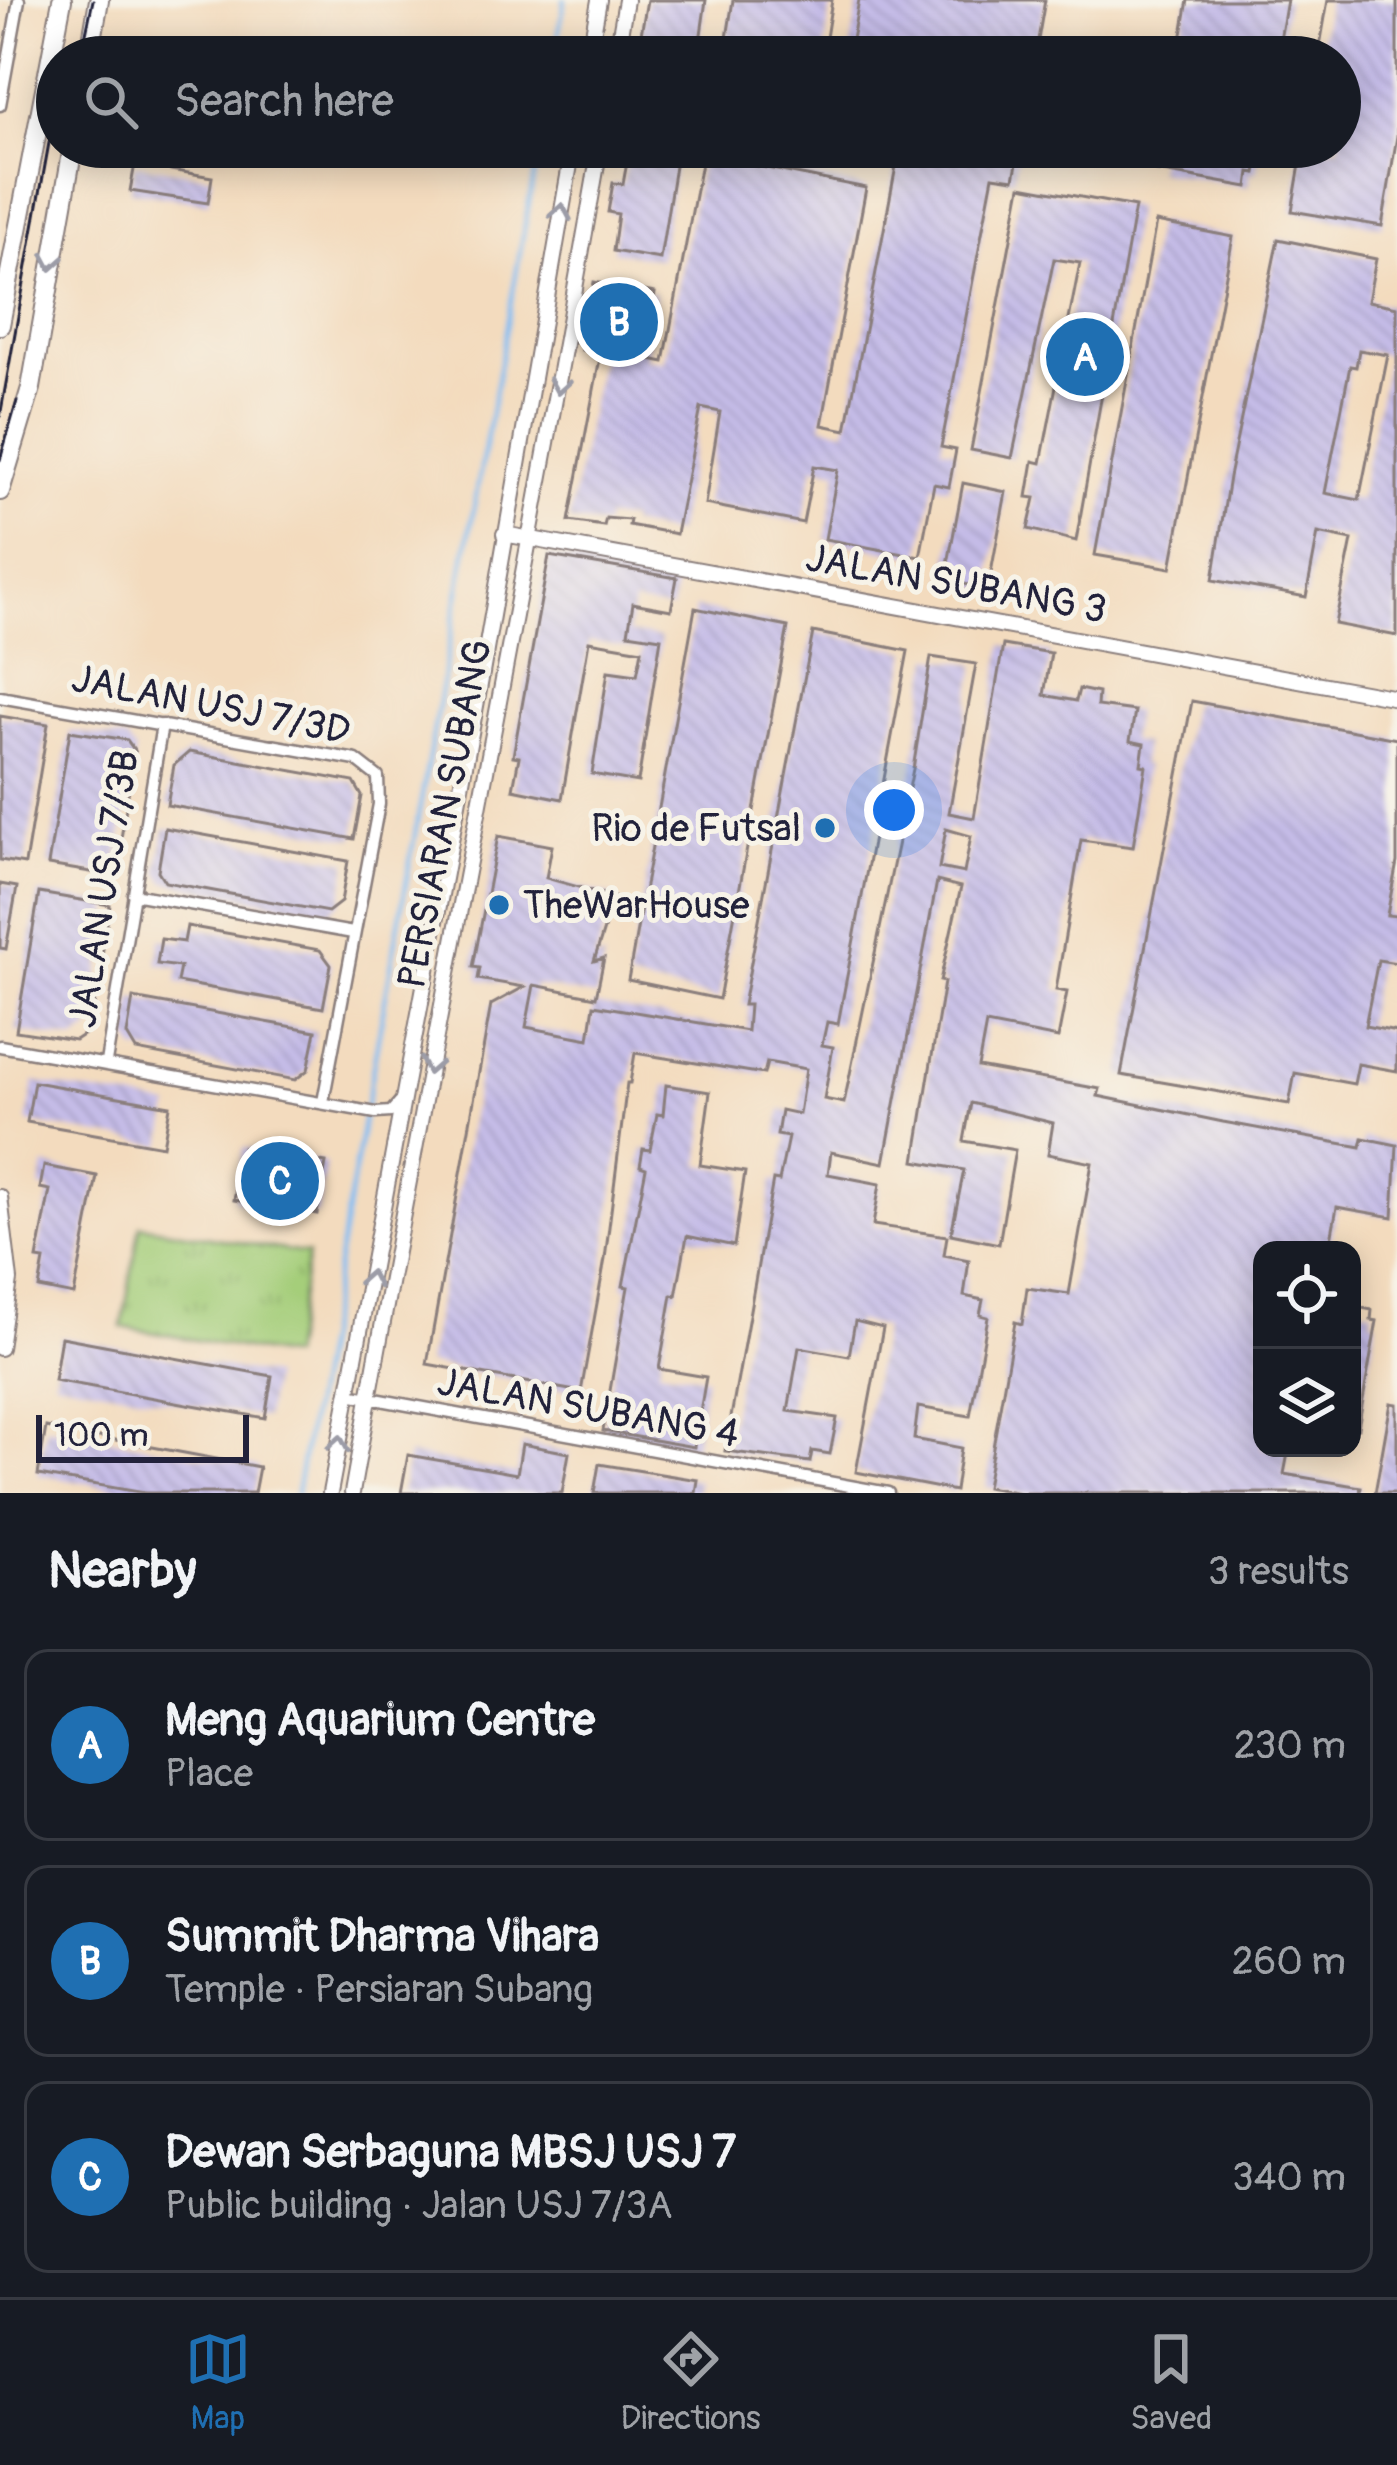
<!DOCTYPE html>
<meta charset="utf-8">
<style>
body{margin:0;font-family:Pangolin,sans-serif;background:#20242c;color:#f1f3f6}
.controls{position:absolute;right:36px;bottom:36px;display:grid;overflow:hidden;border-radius:24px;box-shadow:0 6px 30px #0003}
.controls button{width:108px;height:108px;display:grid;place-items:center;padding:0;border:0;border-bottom:3px solid #363941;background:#171b24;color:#f1f3f6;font:60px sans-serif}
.scale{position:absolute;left:36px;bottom:30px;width:213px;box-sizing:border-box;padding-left:12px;border:6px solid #22223b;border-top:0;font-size:33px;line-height:42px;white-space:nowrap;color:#22223b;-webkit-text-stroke:9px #f7f3e8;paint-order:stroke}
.you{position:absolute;left:894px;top:810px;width:42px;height:42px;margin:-30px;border:9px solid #fff;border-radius:50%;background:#1a73e8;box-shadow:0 0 0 18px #1a73e833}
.badge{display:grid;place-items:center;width:78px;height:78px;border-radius:50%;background:#1f6fb2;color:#fff;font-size:39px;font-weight:700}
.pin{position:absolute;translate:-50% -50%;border:6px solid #fff;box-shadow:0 3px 12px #0006}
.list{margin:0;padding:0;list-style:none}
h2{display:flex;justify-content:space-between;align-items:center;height:156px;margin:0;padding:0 48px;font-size:51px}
h2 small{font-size:39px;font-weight:400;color:#9ea1a6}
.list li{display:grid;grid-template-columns:78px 1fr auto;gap:36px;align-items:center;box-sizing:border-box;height:192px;margin:0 24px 24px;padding:0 24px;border:3px solid #363941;border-radius:24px}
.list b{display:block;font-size:45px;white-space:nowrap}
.list p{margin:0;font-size:39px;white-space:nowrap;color:#9ea1a6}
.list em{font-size:39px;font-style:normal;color:#9ea1a6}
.icon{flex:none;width:66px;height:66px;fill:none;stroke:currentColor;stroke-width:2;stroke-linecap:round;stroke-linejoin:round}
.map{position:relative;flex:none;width:1397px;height:1493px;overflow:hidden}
.search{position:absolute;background:#171b24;box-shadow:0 6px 30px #0003;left:36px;right:36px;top:36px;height:132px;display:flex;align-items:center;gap:30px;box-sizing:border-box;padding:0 42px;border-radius:66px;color:#9ea1a6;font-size:45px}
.sheet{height:804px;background:#171b24}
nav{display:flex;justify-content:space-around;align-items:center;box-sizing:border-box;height:168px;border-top:3px solid #363941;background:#171b24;font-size:33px;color:#9ea1a6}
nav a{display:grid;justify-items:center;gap:6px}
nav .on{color:#1f6fb2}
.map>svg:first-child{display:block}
.grass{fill:url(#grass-tufts);stroke:#64785a;stroke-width:3}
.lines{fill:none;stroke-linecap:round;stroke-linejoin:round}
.stream{stroke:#80bdf3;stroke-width:4.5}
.building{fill:url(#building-back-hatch);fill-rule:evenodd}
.minor-casing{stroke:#8a7e7c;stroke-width:15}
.tertiary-casing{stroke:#8a7e7c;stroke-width:18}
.primary-casing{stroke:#8a7e7c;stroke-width:22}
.minor{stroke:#fff;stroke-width:10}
.tertiary{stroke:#fff;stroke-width:14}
.primary{stroke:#fff;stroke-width:18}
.tram{stroke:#22223b;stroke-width:3}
.oneway{stroke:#9c9ca7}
.poi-dot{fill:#1f6fb2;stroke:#f7f3e8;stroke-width:4.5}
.labels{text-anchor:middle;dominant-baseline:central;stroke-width:10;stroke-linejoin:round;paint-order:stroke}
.street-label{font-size:39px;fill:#22223b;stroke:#f7f3e8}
.poi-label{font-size:39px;fill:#22223b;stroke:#f7f3e8;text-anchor:end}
</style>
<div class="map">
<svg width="1397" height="1493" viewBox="0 0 1397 1493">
<defs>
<pattern id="grass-tufts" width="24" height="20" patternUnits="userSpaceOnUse" patternTransform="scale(3)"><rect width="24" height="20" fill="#a5ce7a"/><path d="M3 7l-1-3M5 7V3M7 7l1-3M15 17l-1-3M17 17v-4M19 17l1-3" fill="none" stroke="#8eb16a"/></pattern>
<pattern id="building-back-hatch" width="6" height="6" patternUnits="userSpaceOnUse" patternTransform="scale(3)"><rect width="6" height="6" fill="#c5bce7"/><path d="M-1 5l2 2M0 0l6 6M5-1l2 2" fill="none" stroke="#a9a1c7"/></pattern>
</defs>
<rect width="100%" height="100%" fill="#f7f3e8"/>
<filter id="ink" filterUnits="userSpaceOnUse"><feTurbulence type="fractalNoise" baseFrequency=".00833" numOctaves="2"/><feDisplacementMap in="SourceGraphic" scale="24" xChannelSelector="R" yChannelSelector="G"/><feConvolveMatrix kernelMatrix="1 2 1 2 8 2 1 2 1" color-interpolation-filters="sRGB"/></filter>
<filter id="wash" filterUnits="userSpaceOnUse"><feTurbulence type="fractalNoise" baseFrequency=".004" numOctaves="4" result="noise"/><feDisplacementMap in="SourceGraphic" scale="48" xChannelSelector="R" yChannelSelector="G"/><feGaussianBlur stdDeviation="2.7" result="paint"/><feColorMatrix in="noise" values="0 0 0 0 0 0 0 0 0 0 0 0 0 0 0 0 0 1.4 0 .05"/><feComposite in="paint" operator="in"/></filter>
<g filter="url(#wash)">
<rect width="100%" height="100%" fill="#f3dbbe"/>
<path class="grass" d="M140 1225 308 1254 290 1357 122 1327Z"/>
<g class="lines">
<path class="stream" d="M554 57 565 0
M296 1493 539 147"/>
</g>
<g id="blocks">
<path class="building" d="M647 0H706L698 55 637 57Z
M733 0H832L823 57H724Z
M859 0H1045L1035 57H849Z
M1188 0H1287L1277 57H1178Z
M1328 0H1397V136L1382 226 1292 211 1303 147H1340V57H1318Z
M704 147H755L752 165 866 188 822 425 846 430 897 161 887 159 890 147H1020L1014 179 993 176 941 447 956 450 949 487 934 484 920 557 825 539 838 470 814 466 803 523 705 504 720 412 701 408 676 534 629 525 630 520 606 518 604 526 569 521 601 353 582 350 594 282 655 293 645 358 664 362Z
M1161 147H1261L1256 173 1250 172 1248 187 1157 171Z
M629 151 676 160 660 259 613 251 618 214 608 212 613 183 623 184Z
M135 164 212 177 208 203 130 191Z
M1021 186 1135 207 1076 541 1028 529 1035 498 1027 497 1033 461 1041 463 1080 263 1054 259 1012 458 971 450Z
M1156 222 1233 237 1171 568 1095 555Z
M1278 239 1376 259 1368 301 1397 307V636L1335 624 1352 540 1318 533 1306 597 1213 580 1229 477ZM1359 350 1388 355 1359 500 1325 493 1350 366 1356 367Z
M963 483 1006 492 988 589 945 580Z
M549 556 677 578 671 610 633 603 628 633 661 638 638 782 592 774 608 671 637 675 642 650 589 641 562 799 513 789 519 757 513 756Z
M695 608 788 627 719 999 628 980Z
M813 632 908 651 838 1024 827 1022 822 1045 833 1047 824 1099 844 1103 913 769 931 657 976 664 949 813 974 818 1003 645 1051 653 1044 695 1076 701 1079 689 1098 693 1097 706 1135 711 1130 741 1144 744 1141 765 1146 766 1133 847 1081 840 1056 990 1067 992 1058 1038 986 1024 978 1067 1100 1089 1098 1096 1223 1122 1361 1147 1363 1138 1397 1145 1393 1217 1337 1207 1329 1250H1262V1448H1289L1284 1474 1361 1487 1360 1493H1021L986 1487 1015 1322 1022 1324 1027 1288 1069 1294 1092 1163 1048 1154 1053 1123 971 1103 964 1141 1015 1150 999 1244 951 1234 964 1170 915 1161 944 982 940 981 961 887 937 881 884 1163 831 1152 828 1174 880 1184 873 1225 947 1236 944 1255 969 1260 964 1296 983 1300 980 1315 988 1317 970 1416 918 1407 914 1439 961 1448 955 1491 856 1472 883 1328 855 1321 849 1356 799 1347 788 1411 837 1418 830 1454 812 1451 810 1462 725 1451 773 1180 779 1181 788 1137 777 1135 781 1110 799 1114 806 1069 767 1062 764 1074 635 1053 630 1083H627L605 1259 581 1392 427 1364 491 1005 524 987 478 979 480 968 473 967 498 836 552 846 546 878 614 897 594 961 604 958 596 997 534 985 526 1027 589 1039 594 1005 747 1031 749 1005H743ZM946 829 971 836 964 873 939 868Z
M1192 701 1397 739V862L1387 915 1397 916V963L1378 960 1365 1026 1397 1032V1071L1358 1064 1354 1084 1295 1073 1289 1104 1121 1075Z
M0 716 48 724 25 864 0 860Z
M70 731 127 740 135 751 115 876 48 865Z
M189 752 354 782 362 796 354 839 167 805 174 765Z
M165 828 348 861 341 902 328 912 165 882 158 871Z
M0 884 17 887 6 949 0 948Z
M39 893 110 905 90 1030 75 1040 16 1031Z
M187 926 320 950 331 965 323 1008 177 982 180 967 157 964 161 939 184 942Z
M133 998 316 1031 308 1070 295 1080 136 1050 127 1035Z
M34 1082 170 1106 163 1146 27 1122Z
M666 1085 710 1092 700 1165 745 1172 734 1246 687 1236 676 1296 672 1295 659 1369 706 1377 694 1447 603 1431 628 1287 623 1286 646 1168 640 1166 643 1149 650 1150 657 1114 663 1115Z
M243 1148 326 1163 317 1214 234 1200Z
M44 1166 97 1176 74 1295 39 1288 44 1260 37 1259 50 1190 40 1188Z
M1352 1306 1372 1310 1371 1320 1377 1321 1358 1428H1352Z
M61 1337 272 1376 265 1418 54 1380Z
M1391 1403 1397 1404V1493H1375Z
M46 1427 259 1467 254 1493H145L38 1475Z
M522 1444 569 1453 562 1493H401L408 1455 517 1474Z
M599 1464 698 1480 696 1493H594Z"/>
</g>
</g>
<g filter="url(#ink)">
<use href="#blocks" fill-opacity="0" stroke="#8a7e7c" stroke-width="3"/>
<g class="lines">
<defs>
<path id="minor" d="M0 105 19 0
M0 697 356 760 378 777 379 804 323 1102
M133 894 353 933
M0 1046 376 1113 391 1112 404 1097
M106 1062 162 725
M348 1394 888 1493"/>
<path id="tertiary" d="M589 57 599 0
M616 57 626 0
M504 534 1397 698
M0 1197 10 1280 0 1348
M330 1493 481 679 573 147
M352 1493C432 1044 522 597 600 147"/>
<path id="primary" d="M89 57 99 0
M0 325 62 0
M0 491 31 388 73 147"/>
</defs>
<use href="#minor" class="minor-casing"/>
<use href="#tertiary" class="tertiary-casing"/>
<use href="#primary" class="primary-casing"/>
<use href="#minor" class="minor"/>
<use href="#tertiary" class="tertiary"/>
<use href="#primary" class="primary"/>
<path class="tram" d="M81 57 93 0
M0 417 57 98
M0 460 17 401"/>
</g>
<defs><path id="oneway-chevron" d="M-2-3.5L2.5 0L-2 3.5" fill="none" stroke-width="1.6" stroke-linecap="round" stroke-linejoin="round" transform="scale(3)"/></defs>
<g class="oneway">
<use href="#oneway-chevron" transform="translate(561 212) rotate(-80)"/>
<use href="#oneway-chevron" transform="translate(52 262) rotate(100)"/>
<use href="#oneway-chevron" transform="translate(559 386) rotate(100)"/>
<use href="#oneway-chevron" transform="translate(430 1066) rotate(101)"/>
<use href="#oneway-chevron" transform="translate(370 1279) rotate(-79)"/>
<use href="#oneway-chevron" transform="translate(339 1444) rotate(-80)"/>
</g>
</g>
<g class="poi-dot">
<circle cx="825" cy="828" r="12"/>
<circle cx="499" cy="905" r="12"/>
</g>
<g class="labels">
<g class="street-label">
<text transform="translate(956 584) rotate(10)">JALAN SUBANG 3</text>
<text transform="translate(211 705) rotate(11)">JALAN USJ 7/3D</text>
<text transform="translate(445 814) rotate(-79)">PERSIARAN SUBANG</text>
<text transform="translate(104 889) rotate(-81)">JALAN USJ 7/3B</text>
<text transform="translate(588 1408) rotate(10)">JALAN SUBANG 4</text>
</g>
<g class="poi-label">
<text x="801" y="828">Rio de Futsal</text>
<text x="523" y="905" text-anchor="start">TheWarHouse</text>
</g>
</g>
</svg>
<div class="controls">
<button><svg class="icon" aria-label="locate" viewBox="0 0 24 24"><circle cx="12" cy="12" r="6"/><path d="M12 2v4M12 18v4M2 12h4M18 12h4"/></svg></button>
<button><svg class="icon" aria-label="layers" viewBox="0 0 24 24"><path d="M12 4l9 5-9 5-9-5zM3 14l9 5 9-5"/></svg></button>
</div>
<div class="scale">100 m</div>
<div class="you"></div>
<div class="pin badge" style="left:1085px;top:357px">A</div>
<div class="pin badge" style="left:619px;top:322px">B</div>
<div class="pin badge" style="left:280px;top:1181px">C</div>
<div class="search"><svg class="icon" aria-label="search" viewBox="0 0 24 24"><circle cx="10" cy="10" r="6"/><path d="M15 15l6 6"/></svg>Search here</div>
</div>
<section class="sheet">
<h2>Nearby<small>3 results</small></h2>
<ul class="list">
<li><span class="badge">A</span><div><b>Meng Aquarium Centre</b><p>Place</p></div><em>230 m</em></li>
<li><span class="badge">B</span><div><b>Summit Dharma Vihara</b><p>Temple · Persiaran Subang</p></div><em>260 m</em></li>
<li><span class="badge">C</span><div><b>Dewan Serbaguna MBSJ USJ 7</b><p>Public building · Jalan USJ 7/3A</p></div><em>340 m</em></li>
</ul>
</section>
<nav>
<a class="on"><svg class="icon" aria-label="map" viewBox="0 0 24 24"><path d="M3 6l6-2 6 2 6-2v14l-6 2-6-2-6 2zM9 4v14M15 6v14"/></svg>Map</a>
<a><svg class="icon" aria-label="directions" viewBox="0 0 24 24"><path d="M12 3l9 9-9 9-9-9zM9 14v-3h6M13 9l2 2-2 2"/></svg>Directions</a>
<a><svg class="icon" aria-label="saved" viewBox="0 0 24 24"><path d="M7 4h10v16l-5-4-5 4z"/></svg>Saved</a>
</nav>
